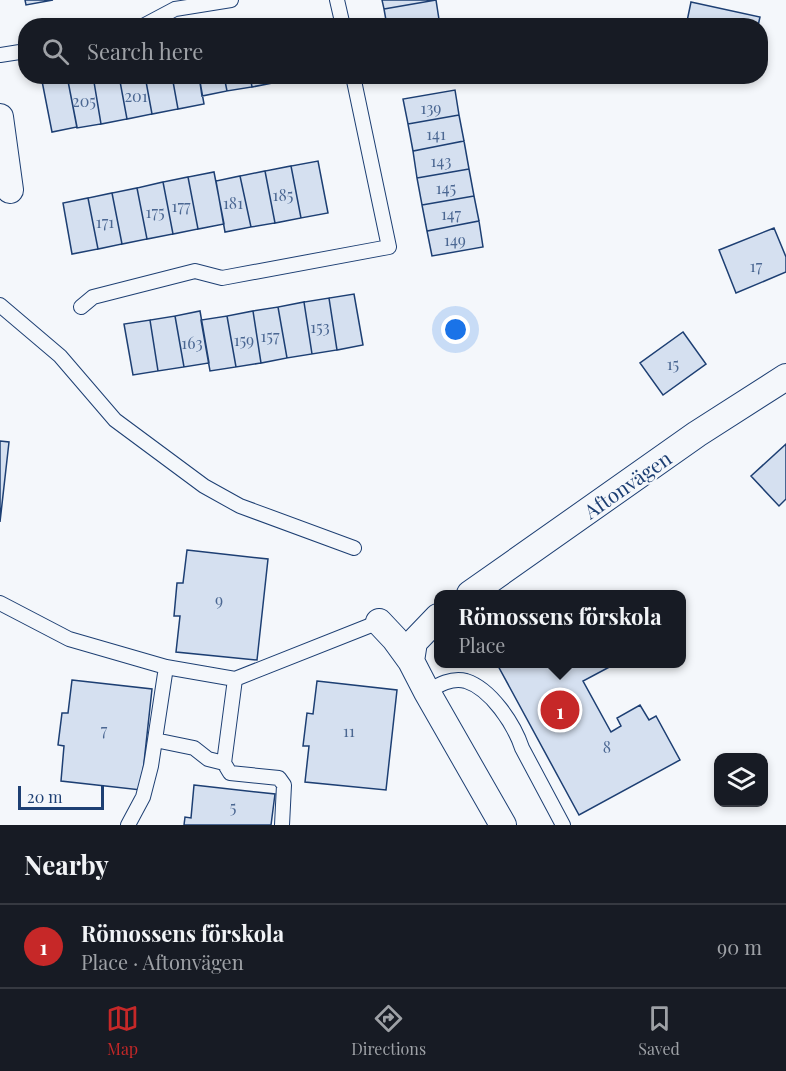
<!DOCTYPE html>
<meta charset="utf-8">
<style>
body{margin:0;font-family:"Playfair Display",serif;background:#242831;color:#f1f3f6}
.controls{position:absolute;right:18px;bottom:18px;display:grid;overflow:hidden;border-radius:12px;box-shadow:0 3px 9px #0003}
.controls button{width:54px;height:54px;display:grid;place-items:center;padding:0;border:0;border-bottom:2px solid #363941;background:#171b24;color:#f1f3f6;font:30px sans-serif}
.scale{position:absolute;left:18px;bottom:15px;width:86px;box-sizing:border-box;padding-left:6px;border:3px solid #1d3f73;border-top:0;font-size:16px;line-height:21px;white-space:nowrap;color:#1d3f73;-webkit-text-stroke:4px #f4f7fb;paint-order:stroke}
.you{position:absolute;left:456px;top:330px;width:21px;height:21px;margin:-15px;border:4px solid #fff;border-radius:50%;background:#1a73e8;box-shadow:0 0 0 9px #1a73e833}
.badge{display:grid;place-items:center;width:39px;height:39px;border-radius:50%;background:#c62828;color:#fff;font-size:20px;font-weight:700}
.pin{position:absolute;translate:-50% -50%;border:3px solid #fff;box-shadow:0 2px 6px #0006}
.popup{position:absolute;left:434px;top:590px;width:252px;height:78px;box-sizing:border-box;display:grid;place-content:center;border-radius:12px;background:#171b24;filter:drop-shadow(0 2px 4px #0005);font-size:20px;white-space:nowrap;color:#9ea1a6}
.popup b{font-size:22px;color:#f1f3f6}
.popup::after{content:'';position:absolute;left:50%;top:100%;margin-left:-12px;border:12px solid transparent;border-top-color:#171b24}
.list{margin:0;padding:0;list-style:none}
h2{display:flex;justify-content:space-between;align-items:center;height:78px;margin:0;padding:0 24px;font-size:26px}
h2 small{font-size:20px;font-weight:400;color:#9ea1a6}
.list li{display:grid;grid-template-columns:39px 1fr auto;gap:18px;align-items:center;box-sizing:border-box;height:84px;padding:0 24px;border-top:2px solid #363941}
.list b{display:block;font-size:22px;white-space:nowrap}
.list p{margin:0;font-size:20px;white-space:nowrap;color:#9ea1a6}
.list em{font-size:20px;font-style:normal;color:#9ea1a6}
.icon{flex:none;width:33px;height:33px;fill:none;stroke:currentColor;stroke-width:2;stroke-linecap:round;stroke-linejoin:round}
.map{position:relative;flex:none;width:786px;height:825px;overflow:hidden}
.search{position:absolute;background:#171b24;box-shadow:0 3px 9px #0003;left:18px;right:18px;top:18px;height:66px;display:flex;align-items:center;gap:15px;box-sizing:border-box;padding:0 21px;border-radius:24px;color:#9ea1a6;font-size:22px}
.sheet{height:162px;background:#171b24}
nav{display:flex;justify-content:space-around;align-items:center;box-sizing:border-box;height:84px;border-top:2px solid #363941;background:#171b24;font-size:16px;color:#9ea1a6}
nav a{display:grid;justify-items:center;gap:3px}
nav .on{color:#c62828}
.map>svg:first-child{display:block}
.building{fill:#d5e0f0;stroke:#1d3f73;stroke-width:1.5}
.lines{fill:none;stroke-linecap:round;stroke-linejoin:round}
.service-casing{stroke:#1d3f73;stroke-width:16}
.minor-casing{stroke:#1d3f73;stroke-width:28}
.service{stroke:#f4f7fb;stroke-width:14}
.minor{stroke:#f4f7fb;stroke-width:26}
.labels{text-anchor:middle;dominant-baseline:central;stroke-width:4.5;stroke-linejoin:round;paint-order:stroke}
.number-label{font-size:16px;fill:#4b6792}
.street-label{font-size:20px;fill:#1d3f73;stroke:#f4f7fb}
</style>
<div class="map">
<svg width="786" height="825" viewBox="0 0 786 825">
<rect width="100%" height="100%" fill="#f4f7fb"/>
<path class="building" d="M25 0H53L26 5Z
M382 0H436L384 9Z
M436 0 440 26H387L384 9Z
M691 2 760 17 758 26H686Z
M67 76 77 127 52 132 42 81Z
M67 76H93L101 124 77 128Z
M93 76H119L127 119 101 124Z
M119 76H145L152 114 127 119Z
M145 76H172L178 109 152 114Z
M172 76H199L204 104 178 109Z
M199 76H224L227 91 202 96Z
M224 76H250L252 87 227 91Z
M250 76H277L278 82 252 87Z
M277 76H303L278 82Z
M455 90 459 115 408 124 403 99Z
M459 115 464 141 413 151 408 124Z
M464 141 469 169 417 178 413 151Z
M318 161 328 213 301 218 291 166Z
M291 166 301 218 275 223 265 171Z
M469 169 474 196 422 205 417 178Z
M265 171 275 223 251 227 240 176Z
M214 172 224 224 198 229 188 177Z
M240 176 251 227 225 232 216 181Z
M188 177 198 229 173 234 163 182Z
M163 182 173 234 147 239 137 188Z
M137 188 147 239 122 244 112 193Z
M112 193 122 244 98 249 88 198Z
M474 196 479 221 427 231 422 205Z
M88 198 98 249 72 254 63 203Z
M479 221 483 247 432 256 427 231Z
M774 228 786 257V272L736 293 719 250Z
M354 294 363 345 337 350 329 298Z
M329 298 337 350 312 354 304 302Z
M304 302 312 354 287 358 278 307Z
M278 307 287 358 261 363 253 311Z
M200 311 209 363 184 367 175 316Z
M253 311 261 363 236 367 227 316Z
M175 316 184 367 158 371 150 320Z
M227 316 236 367 210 371 201 320Z
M150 320 158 371 133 375 124 324Z
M683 332 706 364 663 395 640 363Z
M0 441 9 442 0 522Z
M786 444V499L779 506 751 476Z
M187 550 268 559 257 660 176 652 180 616H174L177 583H183Z
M497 664H615L583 681 611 732 621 726 617 718 640 705 649 720 656 716 680 760 579 815Z
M72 680 152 689 141 790 61 781 64 746 58 745 62 713H68Z
M317 681 397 690 386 790 305 782 309 746H303L307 713 313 714Z
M194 785 275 794 271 825H184L185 817 191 818Z"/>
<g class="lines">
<defs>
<path id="service" d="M337 0 343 26
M143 26 175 9 231 0
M0 55 26 51
M0 305 60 356 115 420 204 486 240 506 354 548
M81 307 93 297 195 271 222 278 389 247 353 76
M0 603 69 639 166 667 235 679 379 622
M427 692C438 685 452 677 466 681 491 689 514 724 522 748L563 825
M155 740 194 748 208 759 224 763 230 773 279 778 284 785 282 825
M224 763 235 679
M128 825 143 797 151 766 166 667"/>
<path id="minor" d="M0 117 10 190
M470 594 697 434 786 377
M379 622 395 639 411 661 427 692 503 825
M411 661 414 642 438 617"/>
</defs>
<use href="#service" class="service-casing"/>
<use href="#minor" class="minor-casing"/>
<use href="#service" class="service"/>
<use href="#minor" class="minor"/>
</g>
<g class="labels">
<g class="number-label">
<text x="136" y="95">201</text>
<text x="84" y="100">205</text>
<text x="431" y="107">139</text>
<text x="436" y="133">141</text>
<text x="441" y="160">143</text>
<text x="446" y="187">145</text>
<text x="283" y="194">185</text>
<text x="233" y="202">181</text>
<text x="181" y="205">177</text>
<text x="155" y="211">175</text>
<text x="451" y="213">147</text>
<text x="105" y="221">171</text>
<text x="455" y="239">149</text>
<text x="756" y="265">17</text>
<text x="320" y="326">153</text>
<text x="270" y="335">157</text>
<text x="244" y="339">159</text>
<text x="192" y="342">163</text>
<text x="673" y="363">15</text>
<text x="219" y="599">9</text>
<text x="104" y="729">7</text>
<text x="349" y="730">11</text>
<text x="607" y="746">8</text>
<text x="233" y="806">5</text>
</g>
<g class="street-label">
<text transform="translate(627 484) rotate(-35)">Aftonvägen</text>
</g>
</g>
</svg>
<div class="controls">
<button><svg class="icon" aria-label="layers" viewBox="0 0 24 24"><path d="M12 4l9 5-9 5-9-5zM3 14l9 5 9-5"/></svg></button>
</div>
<div class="scale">20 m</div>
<div class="you"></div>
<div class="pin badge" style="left:560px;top:710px">1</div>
<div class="popup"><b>Römossens förskola</b>Place</div>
<div class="search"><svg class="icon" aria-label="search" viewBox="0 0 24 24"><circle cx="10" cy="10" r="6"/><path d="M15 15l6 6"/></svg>Search here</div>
</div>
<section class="sheet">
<h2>Nearby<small></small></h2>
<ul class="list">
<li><span class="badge">1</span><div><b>Römossens förskola</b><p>Place · Aftonvägen</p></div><em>90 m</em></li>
</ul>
</section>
<nav>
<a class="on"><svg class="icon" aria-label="map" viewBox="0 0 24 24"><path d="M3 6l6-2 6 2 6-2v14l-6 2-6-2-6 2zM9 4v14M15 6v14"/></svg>Map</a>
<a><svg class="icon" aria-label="directions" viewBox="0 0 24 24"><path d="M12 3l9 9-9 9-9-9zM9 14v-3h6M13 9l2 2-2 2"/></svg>Directions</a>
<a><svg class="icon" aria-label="saved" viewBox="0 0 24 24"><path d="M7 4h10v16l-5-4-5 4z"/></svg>Saved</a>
</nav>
